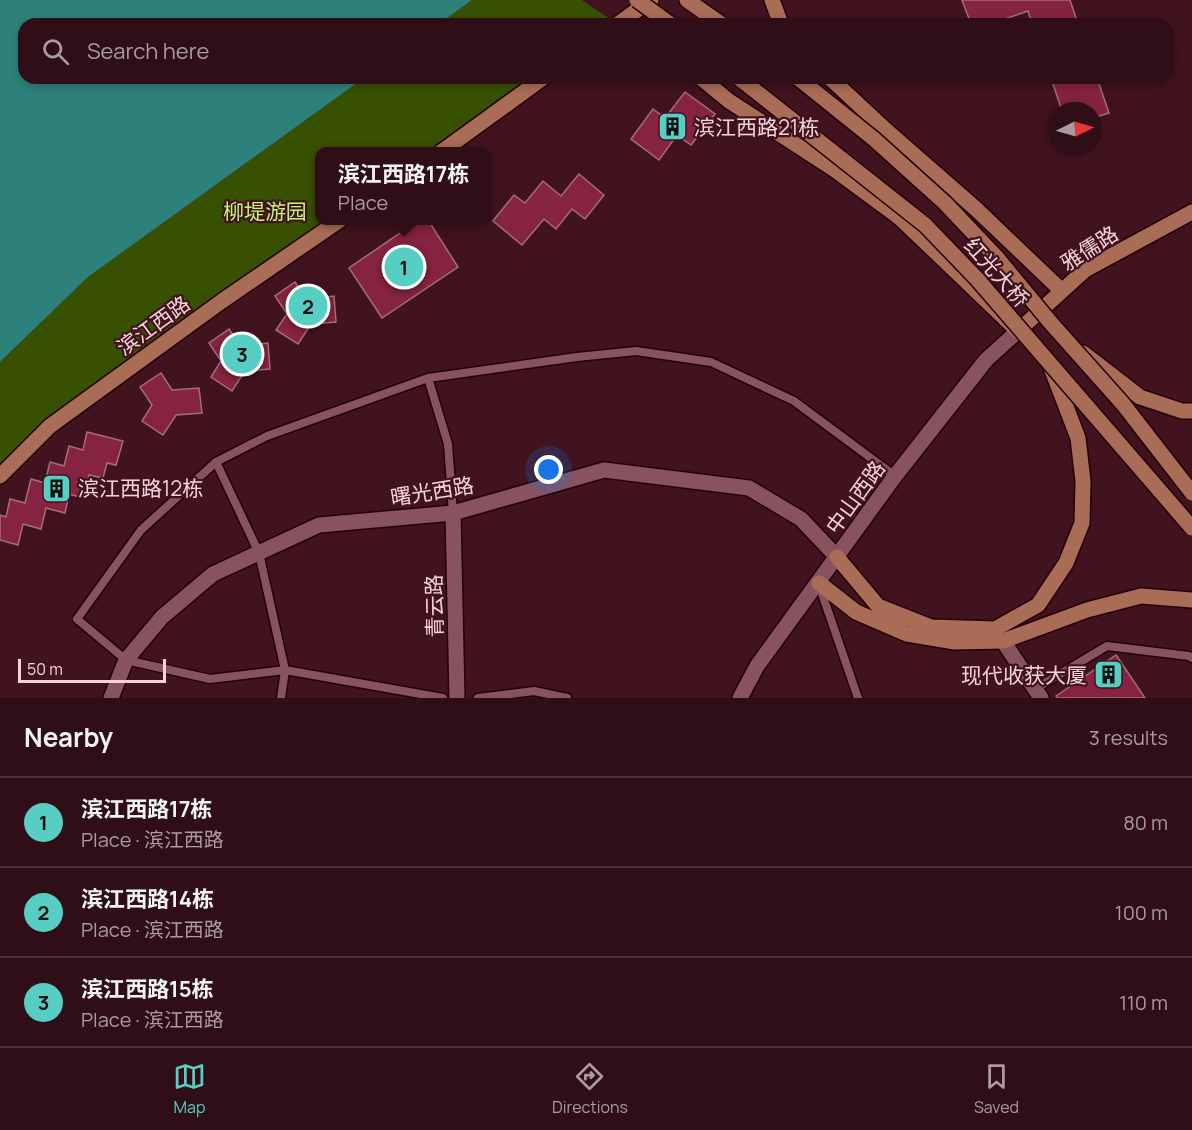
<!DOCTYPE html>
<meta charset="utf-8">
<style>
body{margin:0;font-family:Manrope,"Noto Sans SC",sans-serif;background:#3c1c24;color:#f1f3f6}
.compass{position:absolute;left:1048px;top:102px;width:54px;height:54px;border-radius:50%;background:#300e17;box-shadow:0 3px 9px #0003;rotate:85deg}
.scale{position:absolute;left:18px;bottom:15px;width:148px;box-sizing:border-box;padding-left:6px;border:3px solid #f4d4d9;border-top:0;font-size:16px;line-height:21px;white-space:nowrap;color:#f4d4d9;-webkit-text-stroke:4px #40131f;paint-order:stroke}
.you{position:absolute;left:549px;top:470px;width:21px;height:21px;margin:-15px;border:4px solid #fff;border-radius:50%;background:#1a73e8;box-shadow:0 0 0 9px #1a73e833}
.badge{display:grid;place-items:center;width:39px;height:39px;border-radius:50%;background:#56cec3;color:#111;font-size:20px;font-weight:700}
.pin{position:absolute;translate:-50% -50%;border:3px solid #fff;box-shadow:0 2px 6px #0006}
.popup{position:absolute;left:315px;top:147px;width:177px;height:78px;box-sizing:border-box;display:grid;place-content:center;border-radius:12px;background:#300e17;filter:drop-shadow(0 2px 4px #0005);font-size:20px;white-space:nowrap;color:#a89ca1}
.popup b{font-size:22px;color:#f1f3f6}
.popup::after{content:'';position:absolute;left:50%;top:100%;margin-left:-12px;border:12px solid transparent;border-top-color:#300e17}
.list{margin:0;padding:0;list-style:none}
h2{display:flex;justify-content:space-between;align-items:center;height:78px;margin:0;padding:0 24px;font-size:26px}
h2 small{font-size:20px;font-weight:400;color:#a89ca1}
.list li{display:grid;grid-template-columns:39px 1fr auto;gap:18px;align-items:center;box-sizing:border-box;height:90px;padding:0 24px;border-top:2px solid #4b2e36}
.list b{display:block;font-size:22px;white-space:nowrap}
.list p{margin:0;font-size:20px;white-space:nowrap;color:#a89ca1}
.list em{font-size:20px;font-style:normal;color:#a89ca1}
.icon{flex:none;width:33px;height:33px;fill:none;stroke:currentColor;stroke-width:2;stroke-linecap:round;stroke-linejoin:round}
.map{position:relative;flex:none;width:1192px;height:698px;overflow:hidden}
.search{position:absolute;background:#300e17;box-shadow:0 3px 9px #0003;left:18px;right:18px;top:18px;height:66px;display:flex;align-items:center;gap:15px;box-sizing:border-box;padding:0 21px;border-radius:18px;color:#a89ca1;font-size:22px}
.sheet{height:348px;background:#300e17}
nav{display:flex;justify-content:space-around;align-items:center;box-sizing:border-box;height:84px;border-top:2px solid #4b2e36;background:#300e17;font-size:16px;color:#a89ca1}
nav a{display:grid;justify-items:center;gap:3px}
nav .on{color:#56cec3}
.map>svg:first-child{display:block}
.green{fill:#385002}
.water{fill:#2e817a}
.building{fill:#852340;stroke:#a46e78;stroke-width:1.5}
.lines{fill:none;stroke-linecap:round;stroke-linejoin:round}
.lane-casing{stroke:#240009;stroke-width:11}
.street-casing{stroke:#240009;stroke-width:18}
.secondary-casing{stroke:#240009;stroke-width:18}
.lane{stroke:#88535e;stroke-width:8}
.street{stroke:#88535e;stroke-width:15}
.secondary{stroke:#a96c56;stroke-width:15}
.secondary-bridge-casing{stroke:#240009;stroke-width:18;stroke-linecap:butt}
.secondary-bridge{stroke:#a96c56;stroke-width:15}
.labels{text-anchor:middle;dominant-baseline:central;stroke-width:4.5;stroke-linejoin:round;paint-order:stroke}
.poi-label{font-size:21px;fill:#f4d4d9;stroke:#40131f;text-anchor:start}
.park-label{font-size:21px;fill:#c3f577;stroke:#40131f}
.street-label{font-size:21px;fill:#f4d4d9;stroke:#40131f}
</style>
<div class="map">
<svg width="1192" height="698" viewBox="0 0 1192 698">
<rect width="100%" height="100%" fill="#40131f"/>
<path class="green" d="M472 0H582L617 24H439Z
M364 78H543L441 151 320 152V220L340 221 50 426 0 476V362L88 277Z"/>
<path class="water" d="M0 0H472L439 24H24V78H364L88 277 0 362Z"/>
<path class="building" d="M962 0H1070L1078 24H1032L1028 11 990 24H971Z
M1051 78H1097L1109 113 1093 118V111H1062Z
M685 92 715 114 691 145 677 135 659 160 631 139 653 109 665 118Z
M579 174 604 195 585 219 572 209 556 229 544 219 522 245 493 221 514 195 525 203 543 181 561 196Z
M419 220H428L458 267 382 318 349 268Z
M295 282 307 299 334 296 336 322 311 324 298 344 276 330 287 314 275 296Z
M229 329 240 346 268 343 270 369 245 371 232 391 211 377 221 361 209 343Z
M161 373 172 390 199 388 202 413 176 415 163 435 142 421 152 405 140 387Z
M87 432 123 441 116 465 107 463 103 478 89 475 83 498 69 494 65 513 46 508 41 529 23 524 18 545 0 540V515L6 517 10 499 25 503 31 479 45 483 50 462 64 466 69 446 83 450Z
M1116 655 1145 698H1058L1056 696Z"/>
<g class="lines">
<defs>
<path id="lane" d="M428 378 267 436 216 462 141 530 77 619 126 660 210 679 285 670 443 698
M216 462 259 553 285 670 281 698
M453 513 448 444 428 378 577 357 636 351 711 362 794 401 895 476
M819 585 858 698
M1035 689 1107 646 1189 656 1192 658
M478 698 534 691 567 698"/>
<path id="street" d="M453 513 457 698
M1003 641 1041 698
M111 698 126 660 162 617 213 574 319 525 453 513 604 470 749 488 801 519 837 557
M740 698 757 666 895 476 986 360 1018 331"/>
<path id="secondary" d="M687 0 721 24
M772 0 781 24
M618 24 651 0
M701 78 729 101 835 170 900 218 1018 331 1085 270 1192 212
M830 78 888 132 975 208 1062 291
M441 152 543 78
M1083 353 1140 397 1182 411H1192
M0 476 50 426 222 301 340 220
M837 557 878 606 931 627 995 629 1038 605 1066 563 1082 523 1083 481 1078 438 1050 365
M819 583 856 612 907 634 955 642 1003 641 1087 610 1141 596 1192 600"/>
</defs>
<use href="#lane" class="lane-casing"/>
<use href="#street" class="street-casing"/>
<use href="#secondary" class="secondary-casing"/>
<use href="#lane" class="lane"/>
<use href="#street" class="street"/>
<use href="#secondary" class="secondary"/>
<defs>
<path id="secondary-bridge" d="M637 0 670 24
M739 78 925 225 977 279 1192 528
M798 78 874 139 945 203 998 259 1050 322 1123 404 1192 493"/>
</defs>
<use href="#secondary-bridge" class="secondary-bridge-casing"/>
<use href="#secondary-bridge" class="secondary-bridge"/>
</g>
<defs>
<symbol id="building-square" viewBox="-11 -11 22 22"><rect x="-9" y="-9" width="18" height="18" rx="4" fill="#56cec3" stroke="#40131f"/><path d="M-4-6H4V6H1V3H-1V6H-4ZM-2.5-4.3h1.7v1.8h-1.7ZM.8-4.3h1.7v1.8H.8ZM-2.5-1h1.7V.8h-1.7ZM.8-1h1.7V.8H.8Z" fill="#111"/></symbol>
</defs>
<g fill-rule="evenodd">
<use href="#building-square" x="656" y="110" width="33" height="33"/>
<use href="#building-square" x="40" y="472" width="33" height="33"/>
<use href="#building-square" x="1092" y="658" width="33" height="33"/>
</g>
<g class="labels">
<g class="poi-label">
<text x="694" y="127">滨江西路21栋</text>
<text x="78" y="488">滨江西路12栋</text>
<text x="1087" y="675" text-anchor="end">现代收获大厦</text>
</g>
<g class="park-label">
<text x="265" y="211">柳堤游园</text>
</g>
<g class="street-label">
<text transform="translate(1089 248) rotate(-33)">雅儒路</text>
<text transform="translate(997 272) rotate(48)">红光大桥</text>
<text transform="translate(153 325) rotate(-36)">滨江西路</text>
<text transform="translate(432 491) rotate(-9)">曙光西路</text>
<text transform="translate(855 497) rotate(-54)">中山西路</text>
<text transform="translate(434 606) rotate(-91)">青云路</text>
</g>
</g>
</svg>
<svg class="compass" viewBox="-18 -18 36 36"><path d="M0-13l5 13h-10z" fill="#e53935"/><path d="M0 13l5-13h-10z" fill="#a89ca1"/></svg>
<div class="scale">50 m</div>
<div class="you"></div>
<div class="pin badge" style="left:404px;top:267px">1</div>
<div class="popup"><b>滨江西路17栋</b>Place</div>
<div class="pin badge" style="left:308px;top:306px">2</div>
<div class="pin badge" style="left:242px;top:354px">3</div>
<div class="search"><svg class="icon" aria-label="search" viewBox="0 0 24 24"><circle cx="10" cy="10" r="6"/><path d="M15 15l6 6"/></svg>Search here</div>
</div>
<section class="sheet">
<h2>Nearby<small>3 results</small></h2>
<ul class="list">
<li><span class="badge">1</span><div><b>滨江西路17栋</b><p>Place · 滨江西路</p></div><em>80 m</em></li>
<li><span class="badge">2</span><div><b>滨江西路14栋</b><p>Place · 滨江西路</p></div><em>100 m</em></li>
<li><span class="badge">3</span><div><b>滨江西路15栋</b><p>Place · 滨江西路</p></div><em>110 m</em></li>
</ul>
</section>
<nav>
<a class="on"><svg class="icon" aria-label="map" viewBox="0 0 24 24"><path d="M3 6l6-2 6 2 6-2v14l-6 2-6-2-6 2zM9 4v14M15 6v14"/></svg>Map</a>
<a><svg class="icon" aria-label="directions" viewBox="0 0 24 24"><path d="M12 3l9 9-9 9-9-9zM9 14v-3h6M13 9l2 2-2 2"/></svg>Directions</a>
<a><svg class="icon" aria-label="saved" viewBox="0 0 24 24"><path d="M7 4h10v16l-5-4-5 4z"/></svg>Saved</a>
</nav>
